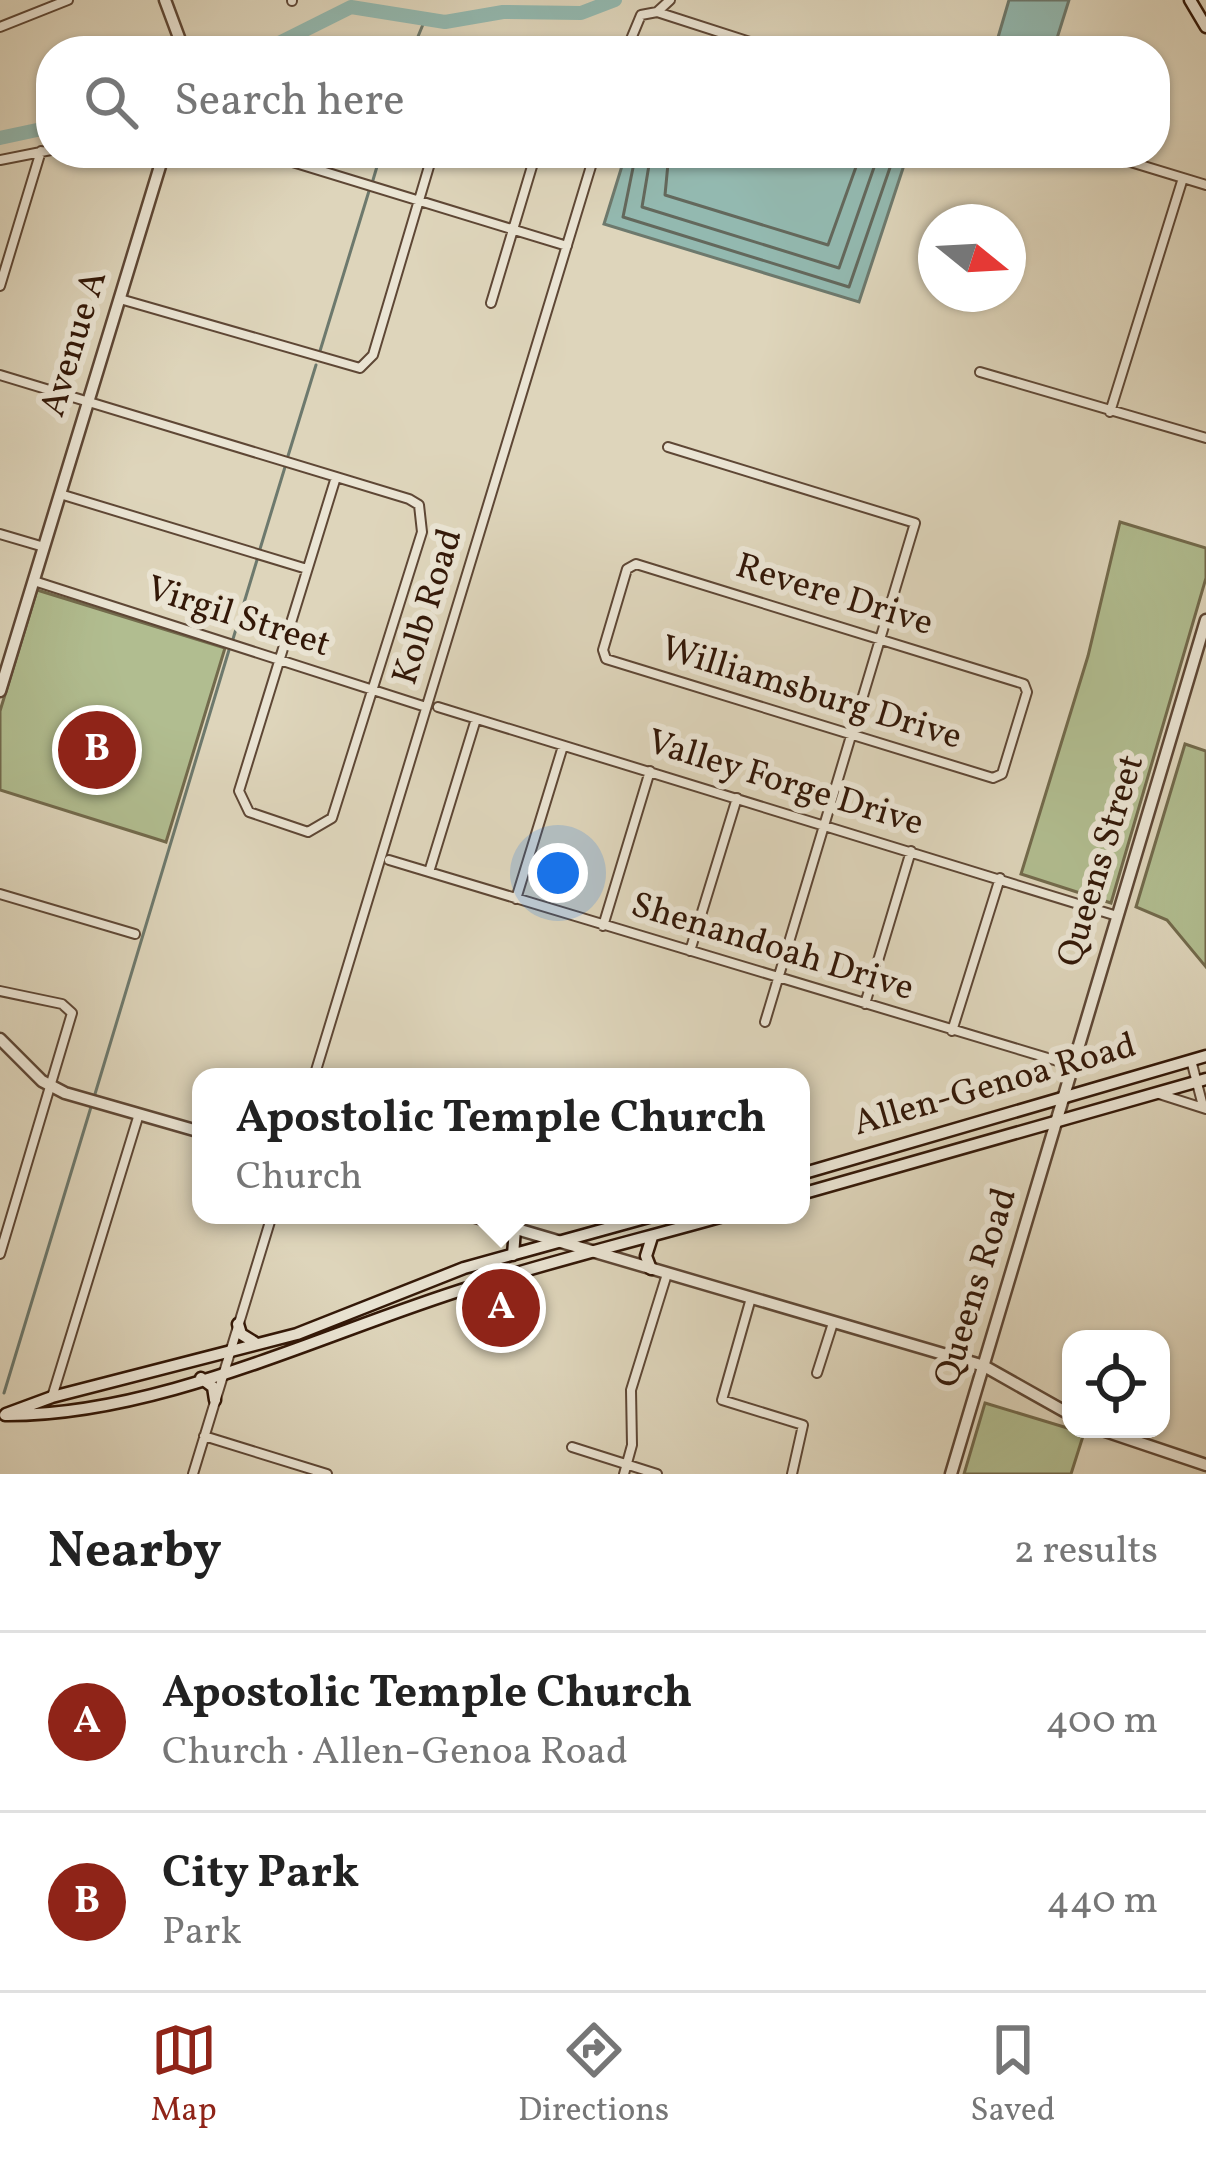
<!DOCTYPE html>
<meta charset="utf-8">
<style>
body{margin:0;font-family:Vollkorn,serif;background:#f2f2f2;color:#222}
.controls{position:absolute;right:36px;bottom:36px;display:grid;overflow:hidden;border-radius:24px;box-shadow:0 3px 9px #0004}
.controls button{width:108px;height:108px;display:grid;place-items:center;padding:0;border:0;border-bottom:3px solid #e0e0e0;background:#fff;color:#222;font:60px sans-serif}
.compass{position:absolute;left:918px;top:204px;width:108px;height:108px;border-radius:50%;background:#fff;box-shadow:0 3px 9px #0004;rotate:108deg}
.you{position:absolute;left:558px;top:873px;width:42px;height:42px;margin:-30px;border:9px solid #fff;border-radius:50%;background:#1a73e8;box-shadow:0 0 0 18px #1a73e833}
.badge{display:grid;place-items:center;width:78px;height:78px;border-radius:50%;background:#8f2418;color:#fff;font-size:39px;font-weight:700}
.pin{position:absolute;translate:-50% -50%;border:6px solid #fff;box-shadow:0 3px 12px #0006}
.popup{position:absolute;left:192px;top:1068px;width:618px;height:156px;box-sizing:border-box;display:grid;place-content:center;border-radius:24px;background:#fff;filter:drop-shadow(0 3px 9px #0005);font-size:39px;white-space:nowrap;color:#767676}
.popup b{font-size:45px;color:#222}
.popup::after{content:'';position:absolute;left:50%;top:100%;margin-left:-24px;border:24px solid transparent;border-top-color:#fff}
.list{margin:0;padding:0;list-style:none}
h2{display:flex;justify-content:space-between;align-items:center;height:156px;margin:0;padding:0 48px;font-size:51px}
h2 small{font-size:39px;font-weight:400;color:#767676}
.list li{display:grid;grid-template-columns:78px 1fr auto;gap:36px;align-items:center;box-sizing:border-box;height:180px;padding:0 48px;border-top:3px solid #e0e0e0}
.list b{display:block;font-size:45px;white-space:nowrap}
.list p{margin:0;font-size:39px;white-space:nowrap;color:#767676}
.list em{font-size:39px;font-style:normal;color:#767676}
.icon{flex:none;width:66px;height:66px;fill:none;stroke:currentColor;stroke-width:2;stroke-linecap:round;stroke-linejoin:round}
.map{position:relative;flex:none;width:1206px;height:1474px;overflow:hidden}
.search{position:absolute;background:#fff;box-shadow:0 3px 9px #0004;left:36px;right:36px;top:36px;height:132px;display:flex;align-items:center;gap:30px;box-sizing:border-box;padding:0 42px;border-radius:48px;color:#767676;font-size:45px}
.sheet{height:516px;background:#fff}
nav{display:flex;justify-content:space-around;align-items:center;box-sizing:border-box;height:168px;border-top:3px solid #e0e0e0;background:#fff;font-size:33px;color:#767676}
nav a{display:grid;justify-items:center;gap:6px}
nav .on{color:#8f2418}
.map>svg:first-child{display:block}
.green{fill:#b1bd90;stroke:#726a4c;stroke-width:3}
.water{fill:#93b9b0;stroke:#6d796d;stroke-width:3}
.lines{fill:none;stroke-linecap:round;stroke-linejoin:round}
.shore{stroke:#63685c;stroke-width:3}
.stream{stroke:#6d796d;stroke-width:3}
.river{stroke:#93b9b0;stroke-width:14}
.minor-casing{stroke:#5e4735;stroke-width:12}
.tertiary-casing{stroke:#5e4735;stroke-width:15}
.secondary-casing{stroke:#331808;stroke-width:15}
.minor{stroke:#eae4d3;stroke-width:8}
.tertiary{stroke:#eae4d3;stroke-width:10}
.secondary{stroke:#eae4d3;stroke-width:10}
.labels{text-anchor:middle;dominant-baseline:central;stroke-width:12;stroke-linejoin:round;paint-order:stroke}
.street-label{font-size:36px;fill:#331808;stroke:#eae4d3}
</style>
<div class="map">
<svg width="1206" height="1474" viewBox="0 0 1206 1474">
<rect width="100%" height="100%" fill="#ded5bb"/>
<filter id="stains"><feTurbulence type="fractalNoise" baseFrequency=".00167" numOctaves="4"/><feColorMatrix values="0 0 0 0 .2 0 0 0 0 .09 0 0 0 0 .02 0 0 0 .5 -.17"/></filter>
<radialGradient id="worn" r=".72"><stop offset=".6" stop-color="#630" stop-opacity="0"/><stop offset="1" stop-color="#630" stop-opacity=".3"/></radialGradient>
<path class="green" d="M1120 522 1206 548V578L1111 903 1021 874 1088 656Z
M37 590 225 648 166 842 0 790V711Z
M1185 744 1206 751V967L1167 920 1136 907Z
M985 1403 1084 1433 1071 1474H964Z"/>
<path class="water" d="M1009 0H1069L1053 51H994Z
M626 153H908L859 302 604 224Z"/>
<g class="lines">
<path class="shore" d="M636 153 623 217 849 287 895 153
M651 153 642 207 839 268 879 153
M669 153 665 195 828 245 861 153"/>
<path class="stream" d="M412 51 424 22
M373 180 381 153
M320 351 369 191
M288 456 316 365
M260 549 285 467
M233 639 257 560
M95 1094 229 650
M4 1393 91 1107"/>
<path class="river" d="M263 51 351 7 445 22 503 12 581 13 615 0
M0 138 51 127"/>
<defs>
<path id="minor" d="M292 0V1
M657 12 778 51
M0 27 68 0
M626 51 641 15 657 12 670 0
M263 153 567 246
M1101 153 1206 185
M0 160 51 150
M0 286 41 151
M120 299 360 368 373 355 433 153
M491 303 536 153
M980 372 1206 438
M0 375 409 499 419 505 422 532 332 818 308 832 249 812 239 791 336 477
M1110 412 1183 178
M668 447 915 523 765 1022
M60 494 307 569
M0 534 44 547
M636 564 1024 684 1027 692 1002 774 993 778 606 659 603 650 627 569Z
M34 581 426 707
M438 707 1117 916
M389 860 1071 1065
M429 872 476 719
M0 894 135 934
M516 899 563 746
M603 926 650 771
M690 951 737 798
M0 991 62 1004 72 1013 0 1254
M865 1004 911 851
M952 1031 1000 878
M1191 1060 1203 1106
M314 1077 595 153
M1156 1093 1206 1109
M751 1298 722 1400 803 1425 792 1474
M817 1373 833 1323
M52 1397 139 1114
M204 1436 327 1474
M572 1447 657 1474
M193 1474 272 1215
M624 1474 632 1445 631 1390 667 1274"/>
<path id="tertiary" d="M165 0 184 51
M0 691 164 153
M0 1039 42 1081 65 1093 201 1132
M469 1215 984 1366 1071 1415
M1099 1429 1206 1465
M951 1474 1206 620"/>
<path id="secondary" d="M1190 0 1206 27
M801 1174 1206 1056
M801 1194 1206 1079
M513 1255 515 1229
M651 1269 646 1256 652 1237
M238 1324 241 1334 254 1342
M201 1378 213 1387 215 1400
M6 1414 52 1397 297 1334 464 1268 656 1215
M5 1415C160 1416 325 1332 471 1287 555 1260 642 1239 727 1215"/>
</defs>
<use href="#minor" class="minor-casing"/>
<use href="#tertiary" class="tertiary-casing"/>
<use href="#secondary" class="secondary-casing"/>
<use href="#minor" class="minor"/>
<use href="#tertiary" class="tertiary"/>
<use href="#secondary" class="secondary"/>
</g>
<g class="labels">
<g class="street-label">
<text transform="translate(75 344) rotate(-73)">Avenue A</text>
<text transform="translate(834 596) rotate(17)">Revere Drive</text>
<text transform="translate(429 607) rotate(-73)">Kolb Road</text>
<text transform="translate(238 618) rotate(18)">Virgil Street</text>
<text transform="translate(811 694) rotate(17)">Williamsburg Drive</text>
<text transform="translate(785 784) rotate(17)">Valley Forge Drive</text>
<text transform="translate(1102 861) rotate(-73)">Queens Street</text>
<text transform="translate(772 948) rotate(17)">Shenandoah Drive</text>
<text transform="translate(995 1086) rotate(-16)">Allen-Genoa Road</text>
<text transform="translate(977 1288) rotate(-73)">Queens Road</text>
</g>
</g>
<rect width="100%" height="100%" filter="url(#stains)"/>
<rect width="100%" height="100%" fill="url(#worn)"/>
</svg>
<div class="controls">
<button><svg class="icon" aria-label="locate" viewBox="0 0 24 24"><circle cx="12" cy="12" r="6"/><path d="M12 2v4M12 18v4M2 12h4M18 12h4"/></svg></button>
</div>
<svg class="compass" viewBox="-18 -18 36 36"><path d="M0-13l5 13h-10z" fill="#e53935"/><path d="M0 13l5-13h-10z" fill="#767676"/></svg>
<div class="you"></div>
<div class="pin badge" style="left:501px;top:1308px">A</div>
<div class="popup"><b>Apostolic Temple Church</b>Church</div>
<div class="pin badge" style="left:97px;top:750px">B</div>
<div class="search"><svg class="icon" aria-label="search" viewBox="0 0 24 24"><circle cx="10" cy="10" r="6"/><path d="M15 15l6 6"/></svg>Search here</div>
</div>
<section class="sheet">
<h2>Nearby<small>2 results</small></h2>
<ul class="list">
<li><span class="badge">A</span><div><b>Apostolic Temple Church</b><p>Church · Allen-Genoa Road</p></div><em>400 m</em></li>
<li><span class="badge">B</span><div><b>City Park</b><p>Park</p></div><em>440 m</em></li>
</ul>
</section>
<nav>
<a class="on"><svg class="icon" aria-label="map" viewBox="0 0 24 24"><path d="M3 6l6-2 6 2 6-2v14l-6 2-6-2-6 2zM9 4v14M15 6v14"/></svg>Map</a>
<a><svg class="icon" aria-label="directions" viewBox="0 0 24 24"><path d="M12 3l9 9-9 9-9-9zM9 14v-3h6M13 9l2 2-2 2"/></svg>Directions</a>
<a><svg class="icon" aria-label="saved" viewBox="0 0 24 24"><path d="M7 4h10v16l-5-4-5 4z"/></svg>Saved</a>
</nav>
